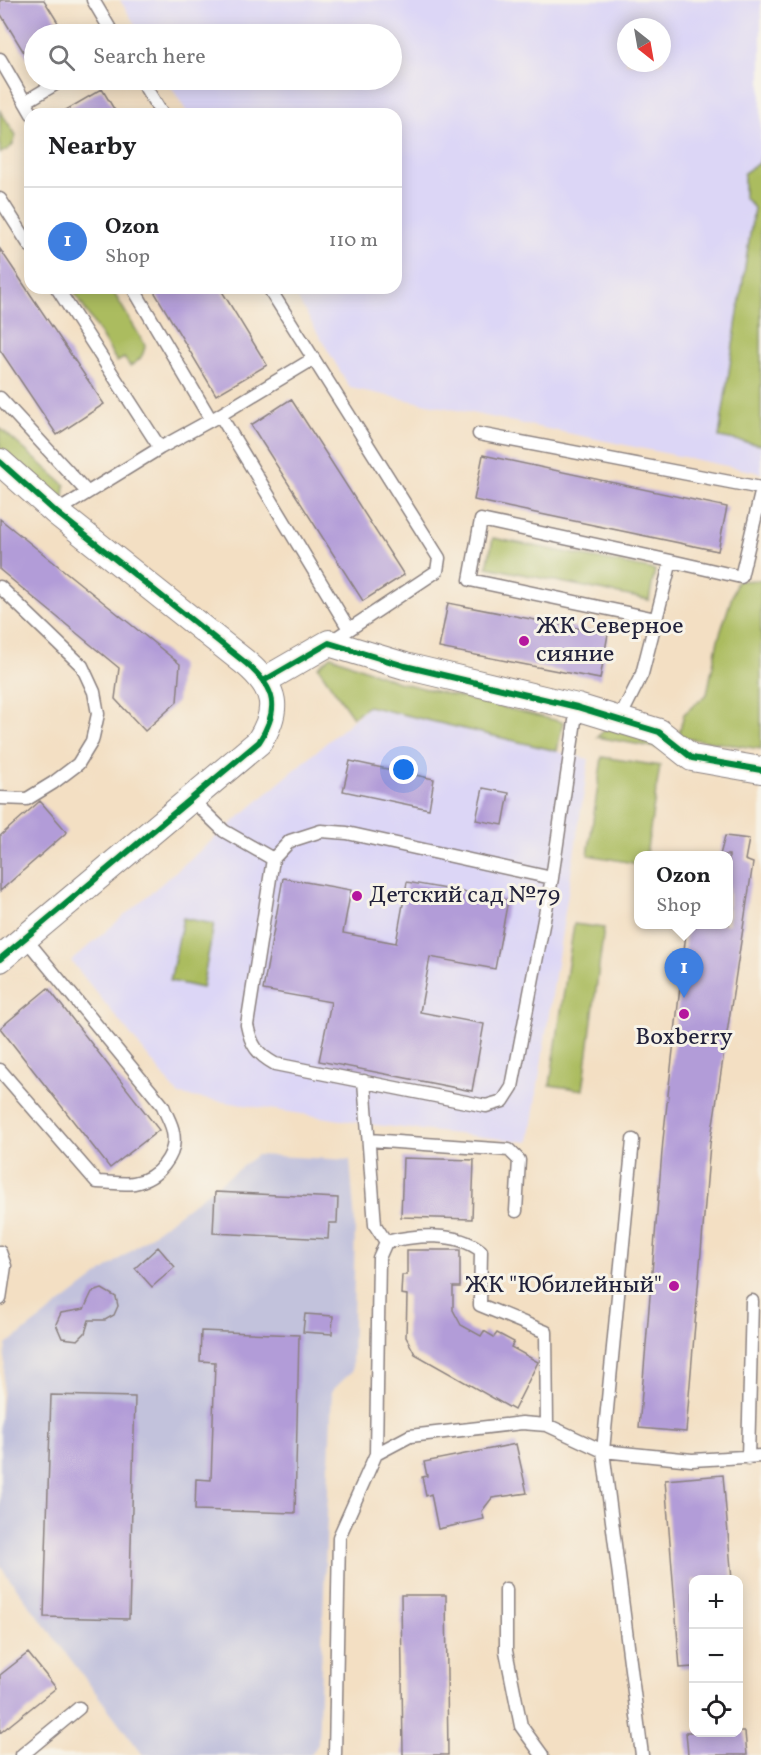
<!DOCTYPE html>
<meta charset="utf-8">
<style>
body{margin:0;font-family:Vollkorn,serif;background:#f6f6f6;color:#202124}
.controls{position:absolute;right:18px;bottom:18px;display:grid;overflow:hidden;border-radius:12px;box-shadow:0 3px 15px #0003}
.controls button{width:54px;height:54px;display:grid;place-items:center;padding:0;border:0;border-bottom:2px solid #e0e0e0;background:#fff;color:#202124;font:30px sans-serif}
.compass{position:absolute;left:617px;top:18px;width:54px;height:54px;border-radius:50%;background:#fff;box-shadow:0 3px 15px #0003;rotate:149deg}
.you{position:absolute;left:404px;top:770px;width:21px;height:21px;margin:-15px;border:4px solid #fff;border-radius:50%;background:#1a73e8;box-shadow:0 0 0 9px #1a73e833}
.badge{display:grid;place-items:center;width:39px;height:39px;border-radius:50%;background:#b5179e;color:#fff;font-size:20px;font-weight:700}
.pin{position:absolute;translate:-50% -50px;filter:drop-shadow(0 2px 3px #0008)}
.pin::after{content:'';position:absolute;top:32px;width:21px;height:18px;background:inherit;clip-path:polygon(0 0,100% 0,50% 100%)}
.popup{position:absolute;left:634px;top:851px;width:99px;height:78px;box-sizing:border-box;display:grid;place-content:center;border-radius:12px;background:#fff;filter:drop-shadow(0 2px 4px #0005);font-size:20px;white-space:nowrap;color:#757577}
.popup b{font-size:22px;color:#202124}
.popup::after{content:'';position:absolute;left:50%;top:100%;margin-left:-12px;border:12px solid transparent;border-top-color:#fff}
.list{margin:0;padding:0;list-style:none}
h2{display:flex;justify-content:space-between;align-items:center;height:78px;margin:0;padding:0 24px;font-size:26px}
h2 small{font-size:20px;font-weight:400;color:#757577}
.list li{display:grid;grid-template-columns:39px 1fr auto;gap:18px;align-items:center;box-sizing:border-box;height:108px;padding:0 24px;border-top:2px solid #e0e0e0}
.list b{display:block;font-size:22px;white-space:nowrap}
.list p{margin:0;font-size:20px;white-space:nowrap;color:#757577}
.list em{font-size:20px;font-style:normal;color:#757577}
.icon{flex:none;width:33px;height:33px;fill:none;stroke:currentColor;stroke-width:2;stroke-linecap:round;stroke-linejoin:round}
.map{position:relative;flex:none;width:761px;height:1755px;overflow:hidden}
.search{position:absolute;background:#fff;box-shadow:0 3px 15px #0003;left:24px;top:24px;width:378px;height:66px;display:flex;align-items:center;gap:15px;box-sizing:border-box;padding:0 21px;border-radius:33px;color:#757577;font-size:22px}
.panel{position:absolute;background:#fff;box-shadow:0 3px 15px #0003;left:24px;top:108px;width:378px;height:186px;border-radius:18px}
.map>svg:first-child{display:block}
.built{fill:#dcd6f6;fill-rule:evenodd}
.industrial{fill:#c2c2dc}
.green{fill:#abbc5f;stroke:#666f4d;stroke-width:1.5}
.building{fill:#b29cd8}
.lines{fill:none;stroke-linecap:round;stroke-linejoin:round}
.service-casing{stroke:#8a807f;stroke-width:15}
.minor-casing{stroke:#8a807f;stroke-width:28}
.service{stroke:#fff;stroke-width:12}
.minor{stroke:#fff;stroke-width:26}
.cycleway-casing{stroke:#f7f3e8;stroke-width:10}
.cycleway{stroke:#00873e;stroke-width:6}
.poi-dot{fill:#b5179e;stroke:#f7f3e8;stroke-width:2}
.labels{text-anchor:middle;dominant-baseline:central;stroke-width:6;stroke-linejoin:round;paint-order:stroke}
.poi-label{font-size:24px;fill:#22223b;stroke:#f7f3e8;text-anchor:start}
</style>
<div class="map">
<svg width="761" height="1755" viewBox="0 0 761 1755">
<rect width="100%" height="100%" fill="#f7f3e8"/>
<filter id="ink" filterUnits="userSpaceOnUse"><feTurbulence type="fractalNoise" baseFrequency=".0167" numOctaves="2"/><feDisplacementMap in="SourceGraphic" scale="12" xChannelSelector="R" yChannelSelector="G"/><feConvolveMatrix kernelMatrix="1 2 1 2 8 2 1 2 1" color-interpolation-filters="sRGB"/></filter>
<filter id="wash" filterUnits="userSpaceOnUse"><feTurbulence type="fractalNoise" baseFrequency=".008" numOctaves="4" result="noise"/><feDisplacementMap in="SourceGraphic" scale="24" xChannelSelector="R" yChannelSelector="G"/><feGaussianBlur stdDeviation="1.35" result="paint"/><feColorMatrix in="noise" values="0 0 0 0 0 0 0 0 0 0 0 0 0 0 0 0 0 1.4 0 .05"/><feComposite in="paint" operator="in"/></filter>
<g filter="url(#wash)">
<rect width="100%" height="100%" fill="#f3dfc3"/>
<path class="built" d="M120 0H761V473L350 388 291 288H396V114H188L167 80H392V34H141ZM626 27H662V63H626Z
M368 707 589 759 529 1142 367 1124 179 1095 71 961Z"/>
<path class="industrial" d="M257 1155 350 1160 355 1224 352 1371 332 1391 318 1744 311 1755H143L0 1566V1423L6 1345Z"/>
<path class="green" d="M0 111 16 135C14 145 10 150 0 153Z
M761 155V445L719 437 754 208 744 197V173L760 162Z
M72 288H111L145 345C144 356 139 361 130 366L124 358 117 362Z
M0 428 65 485 64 498 59 501 0 451Z
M493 538 655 570 649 600 487 567Z
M761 580V749L678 737 684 714 707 694 718 640 737 581Z
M331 656 398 682 563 722 557 751 368 706 353 717 318 667Z
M607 728 650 738 663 749 597 737Z
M602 757 660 766 646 855 639 856V864L588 855Z
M183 918 214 924 202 988 170 981Z
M574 924 604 928 583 1090 550 1085Z"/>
<g id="blocks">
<path class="building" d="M0 0H44L65 34H34V69L0 13Z
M102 89 117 114H59Z
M0 249 104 404 57 435 0 350Z
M152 288H220L267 365 216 395Z
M291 399 404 575 363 601 251 425Z
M483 455 727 507 718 551 474 500Z
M0 519 180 664 177 702 145 731 115 699 119 668 0 570Z
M448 603 608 634 600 679 439 648Z
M350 761 434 779 429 809 343 791Z
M483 788 509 793 503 825 476 820Z
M40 801 67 832 0 891V836Z
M725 836 749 839 745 860 753 863 710 1144 686 1432 639 1428 663 1140 687 924H729V855H720Z
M283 878 351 890 343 933 396 943 407 882 508 900 495 969 430 957 420 1012 484 1024 472 1091 319 1061 331 1002 263 990Z
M48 988 159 1130 110 1168 0 1028Z
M403 1158 474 1160 472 1219 401 1217Z
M215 1192 338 1198 337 1223H329L328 1239 213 1233Z
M158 1247 175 1267 152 1287 135 1268Z
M407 1250H460V1287H453V1310L461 1325 481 1336 484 1331 494 1337 497 1333 514 1342 511 1347 538 1362 514 1410 415 1354 406 1337 407 1295 401 1294 402 1275H407Z
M102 1289 116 1297 118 1306 114 1315 105 1320H89L85 1333 78 1340 62 1338 56 1324 61 1313 84 1309 92 1292Z
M305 1314 333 1316 332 1334 303 1332Z
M201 1331 299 1335 295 1513 195 1510 196 1479 211 1480 215 1362 200 1361Z
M51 1395 135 1397 129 1619 44 1617Z
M516 1444 527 1493 492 1498 482 1511 484 1519 438 1529 431 1494 426 1496 422 1477 427 1476 424 1462Z
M723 1475 732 1580H693V1667L680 1668 665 1480Z
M401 1595H446L448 1755H403Z
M28 1653 56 1688 0 1733V1675Z
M686 1732H745L747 1755H688Z"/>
</g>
</g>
<g filter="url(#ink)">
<use href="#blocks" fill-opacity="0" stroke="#8a807f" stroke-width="1.5"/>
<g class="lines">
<defs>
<path id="service" d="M93 0 113 34
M0 59 32 114
M141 80 162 114
M25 102 62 80
M0 199 30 246
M57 288 160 448
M133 288 211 420 220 415 349 629
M269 288 439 558 437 571 330 642
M0 398 87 492
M220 415 313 359
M479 434 761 488
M56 512 160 448 211 420
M671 561 741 577 761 493
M0 587 82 666 94 692 98 714 92 741 78 764 53 783 27 799 0 798
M619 720 642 674 671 561 481 520 470 580 656 619
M192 800 224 831 273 859
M552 878 347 833 321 831 290 841 273 859 247 1025C251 1045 257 1054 275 1064L486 1106 503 1101 512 1087 552 878 577 707
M0 1070 97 1182C109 1182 123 1185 134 1183 157 1179 178 1156 173 1132 172 1124 166 1115 163 1106L25 938
M364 1081 375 1225 386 1242
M369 1140 509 1150 519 1160 516 1211
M633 1140 603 1451 642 1755
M0 1252 5 1266 0 1299
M376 1454 379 1258 386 1242C415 1235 457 1231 481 1251L480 1305 546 1332 547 1425
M748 1458 752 1301
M506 1589V1651L521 1726 542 1755
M22 1755 79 1708
M335 1755 339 1537 376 1454 410 1436 522 1423 547 1425 603 1451 692 1460 761 1456"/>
<path id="minor" d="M0 462 56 512 247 664C276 689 280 709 259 742L0 959
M265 680 329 643 405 666 577 707 659 732 692 758 761 770"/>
</defs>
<use href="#service" class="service-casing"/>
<use href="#minor" class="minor-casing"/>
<use href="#service" class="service"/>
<use href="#minor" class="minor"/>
<defs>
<path id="cycleway" d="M0 462 56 512 247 664C276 689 280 709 259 742L0 959
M265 680 329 643 405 666 577 707 659 732 692 758 761 770"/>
</defs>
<use href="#cycleway" class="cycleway-casing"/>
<use href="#cycleway" class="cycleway"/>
</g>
</g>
<g class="poi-dot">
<circle cx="524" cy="641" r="6"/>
<circle cx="357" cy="896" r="6"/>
<circle cx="684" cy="1014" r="6"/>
<circle cx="674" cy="1286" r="6"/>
</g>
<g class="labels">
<g class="poi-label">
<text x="536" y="627">ЖК Северное<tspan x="536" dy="28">сияние</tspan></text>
<text x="369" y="896">Детский сад №79</text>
<text x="684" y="1038" text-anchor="middle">Boxberry</text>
<text x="662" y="1286" text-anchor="end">ЖК "Юбилейный"</text>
</g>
</g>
</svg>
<div class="controls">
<button>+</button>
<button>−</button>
<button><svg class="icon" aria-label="locate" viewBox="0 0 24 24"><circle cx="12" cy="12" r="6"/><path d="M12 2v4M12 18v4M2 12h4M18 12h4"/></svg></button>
</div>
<svg class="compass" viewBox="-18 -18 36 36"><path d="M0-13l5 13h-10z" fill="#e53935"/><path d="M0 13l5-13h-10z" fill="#757577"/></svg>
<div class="you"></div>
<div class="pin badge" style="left:684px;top:998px;background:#3f7fe0">1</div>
<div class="popup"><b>Ozon</b>Shop</div>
<div class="search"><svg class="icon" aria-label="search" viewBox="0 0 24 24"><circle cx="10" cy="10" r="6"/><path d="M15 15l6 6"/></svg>Search here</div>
<section class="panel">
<h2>Nearby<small></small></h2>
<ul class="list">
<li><span class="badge" style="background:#3f7fe0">1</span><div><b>Ozon</b><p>Shop</p></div><em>110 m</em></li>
</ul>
</section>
</div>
